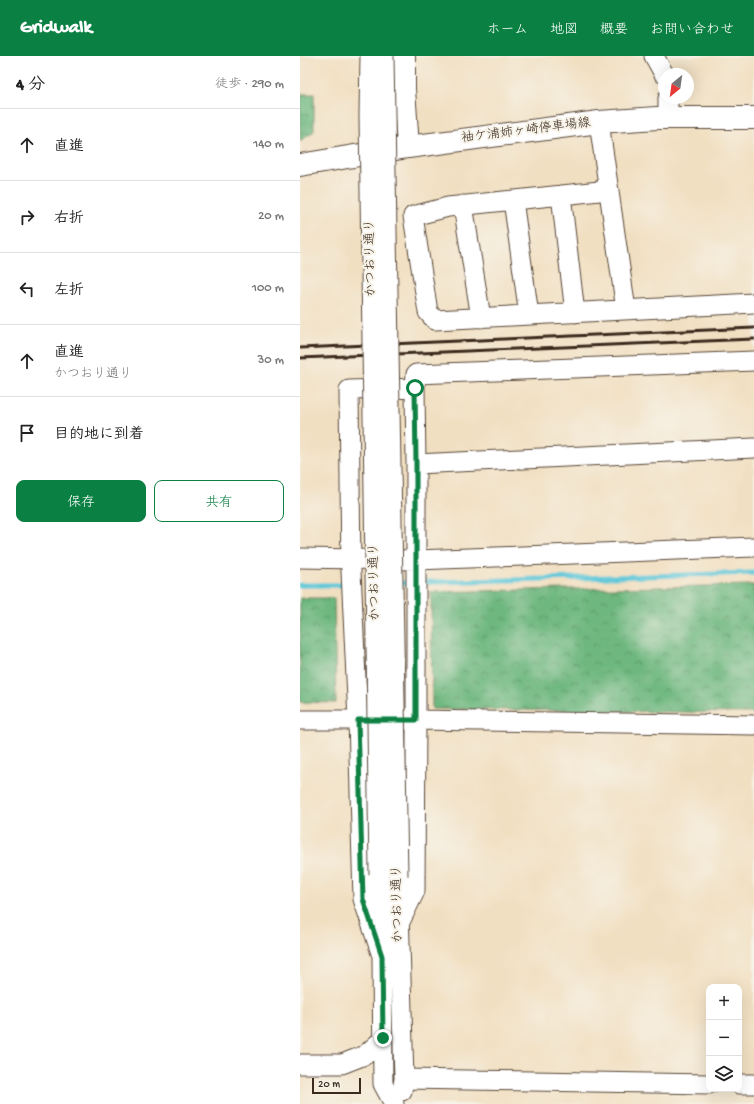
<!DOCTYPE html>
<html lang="ja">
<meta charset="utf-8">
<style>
body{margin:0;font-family:"Gochi Hand","Klee One",sans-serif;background:#f6f6f6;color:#222}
.controls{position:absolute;right:12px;bottom:12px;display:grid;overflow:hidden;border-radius:8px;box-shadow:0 4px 16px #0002}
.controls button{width:36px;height:36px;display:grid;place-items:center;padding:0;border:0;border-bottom:1px solid #e0e0e0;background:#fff;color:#222;font:20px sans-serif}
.compass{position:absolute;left:358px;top:12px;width:36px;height:36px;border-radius:50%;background:#fff;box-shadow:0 4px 16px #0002;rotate:209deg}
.scale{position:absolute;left:12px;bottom:10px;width:49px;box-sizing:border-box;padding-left:4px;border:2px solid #3b2a1e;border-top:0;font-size:11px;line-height:14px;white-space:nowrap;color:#3b2a1e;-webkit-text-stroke:3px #f7f3e8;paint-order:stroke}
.stop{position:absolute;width:12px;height:12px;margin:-9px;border:3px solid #0b8043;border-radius:50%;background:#fff}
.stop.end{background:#0b8043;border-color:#fff;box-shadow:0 1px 4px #0008}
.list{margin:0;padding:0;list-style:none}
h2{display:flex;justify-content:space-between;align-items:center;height:52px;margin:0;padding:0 16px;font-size:17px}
h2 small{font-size:13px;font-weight:400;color:#767676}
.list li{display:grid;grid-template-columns:26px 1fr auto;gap:12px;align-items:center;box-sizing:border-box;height:72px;padding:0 16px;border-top:1px solid #e0e0e0}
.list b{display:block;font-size:15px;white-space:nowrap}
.list p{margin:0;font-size:13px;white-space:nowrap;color:#767676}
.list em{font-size:13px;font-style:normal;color:#767676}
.actions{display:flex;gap:8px;padding:12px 16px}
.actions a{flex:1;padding:9px 0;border:1px solid #0b8043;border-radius:8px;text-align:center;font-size:14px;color:#0b8043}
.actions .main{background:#0b8043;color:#fff}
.icon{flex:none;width:22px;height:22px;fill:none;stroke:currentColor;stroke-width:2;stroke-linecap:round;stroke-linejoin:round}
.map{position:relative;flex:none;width:454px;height:1048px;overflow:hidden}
header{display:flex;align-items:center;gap:24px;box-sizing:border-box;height:56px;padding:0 20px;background:#0b8043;color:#fff}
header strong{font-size:19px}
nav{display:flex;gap:22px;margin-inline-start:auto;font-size:14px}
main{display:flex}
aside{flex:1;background:#fff}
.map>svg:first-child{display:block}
.forest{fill:url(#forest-crowns);stroke:#54714f}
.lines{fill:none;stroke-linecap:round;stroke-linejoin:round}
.stream{stroke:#5fc8da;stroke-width:5}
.minor-casing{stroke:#564536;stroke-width:21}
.major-casing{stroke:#564536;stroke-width:24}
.minor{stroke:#fff;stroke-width:19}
.major{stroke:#fff;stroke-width:22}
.rail{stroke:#3b2a1e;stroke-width:3}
.minor-bridge-casing{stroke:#564536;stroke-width:21;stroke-linecap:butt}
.minor-bridge{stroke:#fff;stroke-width:19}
.route{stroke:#0b8043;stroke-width:5}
.labels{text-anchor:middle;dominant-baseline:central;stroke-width:4;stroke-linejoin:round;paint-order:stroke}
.street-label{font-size:13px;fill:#3b2a1e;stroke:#f7f3e8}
</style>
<header>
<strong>Gridwalk</strong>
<nav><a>ホーム</a><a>地図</a><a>概要</a><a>お問い合わせ</a></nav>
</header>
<main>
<aside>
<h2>4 分<small>徒歩 · 290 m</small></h2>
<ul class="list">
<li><svg class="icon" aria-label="ahead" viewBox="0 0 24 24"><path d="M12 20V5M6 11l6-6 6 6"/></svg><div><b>直進</b></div><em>140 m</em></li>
<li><svg class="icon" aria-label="right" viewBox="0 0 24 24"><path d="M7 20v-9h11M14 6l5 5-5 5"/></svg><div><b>右折</b></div><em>20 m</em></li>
<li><svg class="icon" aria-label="left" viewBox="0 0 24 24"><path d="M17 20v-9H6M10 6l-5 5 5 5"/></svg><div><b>左折</b></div><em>100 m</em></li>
<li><svg class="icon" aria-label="ahead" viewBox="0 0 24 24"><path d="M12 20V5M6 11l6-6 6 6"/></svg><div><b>直進</b><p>かつおり通り</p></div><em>30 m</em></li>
<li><svg class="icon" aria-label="arrive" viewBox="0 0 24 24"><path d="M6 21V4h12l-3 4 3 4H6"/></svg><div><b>目的地に到着</b></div></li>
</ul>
<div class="actions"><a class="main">保存</a><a>共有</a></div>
</aside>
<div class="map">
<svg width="454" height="1048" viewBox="0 0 454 1048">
<defs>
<pattern id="forest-crowns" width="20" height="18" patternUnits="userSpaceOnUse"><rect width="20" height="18" fill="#6eb880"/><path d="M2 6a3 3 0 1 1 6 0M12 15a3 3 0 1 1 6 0" fill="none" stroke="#5c9668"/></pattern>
</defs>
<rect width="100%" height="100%" fill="#f7f3e8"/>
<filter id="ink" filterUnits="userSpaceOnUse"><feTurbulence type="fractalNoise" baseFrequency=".025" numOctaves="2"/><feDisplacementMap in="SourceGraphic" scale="8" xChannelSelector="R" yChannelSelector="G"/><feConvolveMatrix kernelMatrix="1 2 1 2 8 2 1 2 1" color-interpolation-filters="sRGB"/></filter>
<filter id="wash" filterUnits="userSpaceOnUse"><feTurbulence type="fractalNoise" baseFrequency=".012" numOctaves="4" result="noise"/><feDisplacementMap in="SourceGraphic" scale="16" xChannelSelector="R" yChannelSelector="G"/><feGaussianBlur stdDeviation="0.9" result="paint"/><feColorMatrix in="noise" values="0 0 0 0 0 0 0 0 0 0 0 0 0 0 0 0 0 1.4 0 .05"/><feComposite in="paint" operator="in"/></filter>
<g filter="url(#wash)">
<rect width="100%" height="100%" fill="#f1dfc1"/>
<path class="forest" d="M0 38H14V75L0 85Z
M454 529V657L132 653 131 536Z
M0 542H34L36 647 0 646Z"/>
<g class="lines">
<path class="stream" d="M97 527 454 517
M0 529H47"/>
</g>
</g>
<g filter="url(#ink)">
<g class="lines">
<defs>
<path id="minor" d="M354 0 364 18
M368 62V42
M299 66 326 254
M309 134 148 151 113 160 128 256 135 264 454 247
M261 139 275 257
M213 144 229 259
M163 149 181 262
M116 408 454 392
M0 502 116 504 454 491
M0 664H71
M103 664H116V408L115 332
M79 818 82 900 83 1028 94 1048
M98 820 104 1023 102 1035
M99 868 115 835 116 664 454 669
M82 900 63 843 58 664 51 515 49 334 115 332 116 318 454 305
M0 1008H42L65 999 83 983
M104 1023 409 1028
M439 1028H454"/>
<path id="major" d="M104 0V33L108 91
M0 109 108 91 299 66 357 62H454"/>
</defs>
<use href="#minor" class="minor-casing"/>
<use href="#major" class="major-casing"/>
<use href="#minor" class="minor"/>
<use href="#major" class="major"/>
<path class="rail" d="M0 292 454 272
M0 302 454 283"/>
<defs>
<path id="minor-bridge" d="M70 0 69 59 79 818
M84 0 98 820"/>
</defs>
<use href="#minor-bridge" class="minor-bridge-casing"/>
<use href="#minor-bridge" class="minor-bridge"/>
</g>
</g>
<g class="lines" filter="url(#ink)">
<path class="route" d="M83 982 82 900 63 843 58 664H116V408L115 332"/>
</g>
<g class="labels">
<g class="street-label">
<text transform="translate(226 75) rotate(-7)">袖ケ浦姉ヶ崎停車場線</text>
<text transform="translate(71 202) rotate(-91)">かつおり通り</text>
<text transform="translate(75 526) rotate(-91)">かつおり通り</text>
<text transform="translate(98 848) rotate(-91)">かつおり通り</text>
</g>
</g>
</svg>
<div class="controls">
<button>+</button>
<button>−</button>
<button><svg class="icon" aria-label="layers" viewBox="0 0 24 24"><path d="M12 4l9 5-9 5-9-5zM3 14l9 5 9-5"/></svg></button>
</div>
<svg class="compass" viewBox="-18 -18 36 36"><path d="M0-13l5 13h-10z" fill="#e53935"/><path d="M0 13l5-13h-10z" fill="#767676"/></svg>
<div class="scale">20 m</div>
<div class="stop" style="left:115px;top:332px"></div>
<div class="stop end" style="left:83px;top:982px"></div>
</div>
</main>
